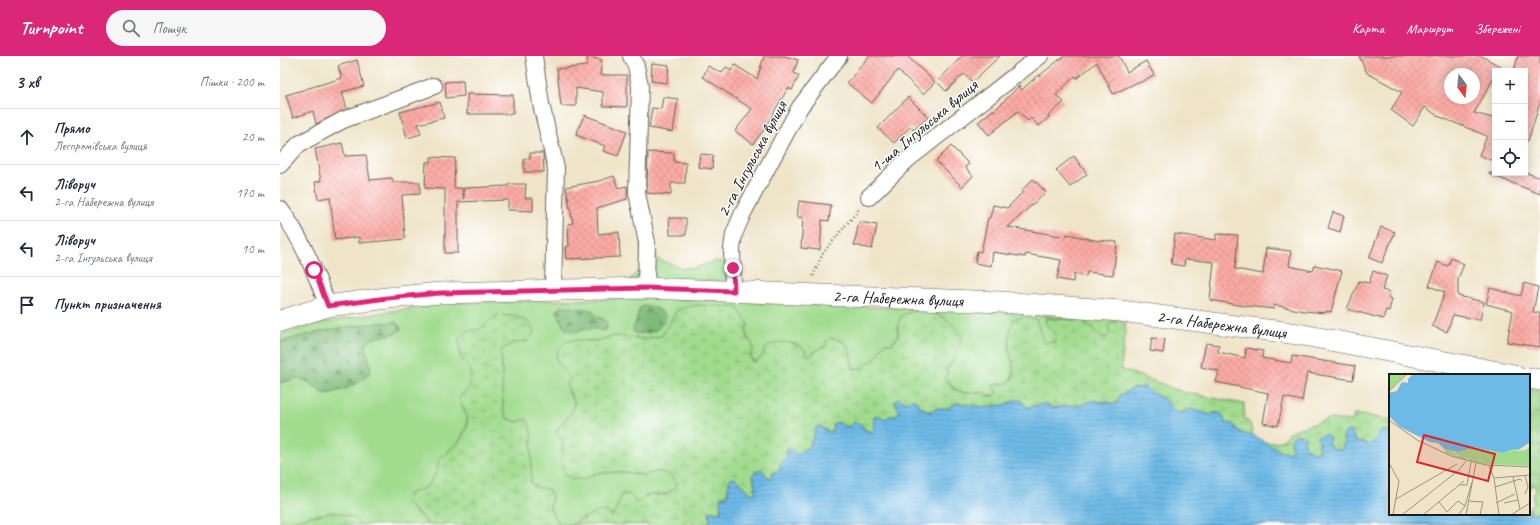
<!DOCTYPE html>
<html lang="uk">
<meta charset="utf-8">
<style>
body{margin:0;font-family:Caveat,sans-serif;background:#f6f6f7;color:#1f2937}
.controls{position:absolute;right:12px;top:12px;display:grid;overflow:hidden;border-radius:0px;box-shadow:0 2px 10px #0003}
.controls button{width:36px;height:36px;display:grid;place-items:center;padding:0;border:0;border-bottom:1px solid #e0e1e3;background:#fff;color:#1f2937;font:20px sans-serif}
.compass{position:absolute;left:1164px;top:12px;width:36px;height:36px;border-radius:50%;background:#fff;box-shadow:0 2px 10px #0003;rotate:165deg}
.stop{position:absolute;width:12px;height:12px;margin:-9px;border:3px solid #db2777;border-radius:50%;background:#fff}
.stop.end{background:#db2777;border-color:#fff;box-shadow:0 1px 4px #0008}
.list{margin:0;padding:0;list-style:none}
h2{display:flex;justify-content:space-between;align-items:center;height:52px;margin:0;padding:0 16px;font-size:17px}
h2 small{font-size:13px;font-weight:400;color:#747a83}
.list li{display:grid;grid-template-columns:26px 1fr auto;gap:12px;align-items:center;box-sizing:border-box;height:56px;padding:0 16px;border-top:1px solid #e0e1e3}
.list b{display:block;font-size:15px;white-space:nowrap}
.list p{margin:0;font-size:13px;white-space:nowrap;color:#747a83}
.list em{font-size:13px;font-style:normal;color:#747a83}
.icon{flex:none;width:22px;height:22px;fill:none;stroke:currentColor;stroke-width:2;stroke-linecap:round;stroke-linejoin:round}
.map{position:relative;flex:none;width:1260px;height:469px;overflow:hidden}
header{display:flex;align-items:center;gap:24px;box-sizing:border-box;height:56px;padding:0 20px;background:#db2777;color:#fff}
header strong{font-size:19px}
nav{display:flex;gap:22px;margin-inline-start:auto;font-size:14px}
.search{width:280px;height:36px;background:#f6f6f7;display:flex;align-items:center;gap:10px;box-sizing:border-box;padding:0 14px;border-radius:22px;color:#747a83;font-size:15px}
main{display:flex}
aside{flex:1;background:#fff}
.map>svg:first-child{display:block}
.green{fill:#a1db8e;stroke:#5e7c55}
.forest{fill:url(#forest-firs);stroke:#4e6c4a}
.wetland{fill:url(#wetland-marsh);stroke:#5e7c55}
.water{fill:url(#water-rules);stroke:#446b82}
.building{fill:url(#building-cross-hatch);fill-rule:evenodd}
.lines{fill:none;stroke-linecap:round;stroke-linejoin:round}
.minor-casing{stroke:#666258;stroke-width:18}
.major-casing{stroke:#666258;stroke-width:22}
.path{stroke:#666258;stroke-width:2.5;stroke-dasharray:1 3;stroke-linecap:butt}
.minor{stroke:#fff;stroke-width:16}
.major{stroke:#fff;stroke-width:21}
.route{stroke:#db2777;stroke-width:5}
.labels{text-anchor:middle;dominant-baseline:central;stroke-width:3;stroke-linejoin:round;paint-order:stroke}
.street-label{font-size:17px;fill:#1c1c1c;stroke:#fff}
.inset-road{fill:none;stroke:#9b9483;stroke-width:1}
.view{fill:#d62828;fill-opacity:0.15;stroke:#d62828;stroke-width:2}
.inset-edge{fill:none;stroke:#1c1c1c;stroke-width:2}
</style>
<header>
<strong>Turnpoint</strong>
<div class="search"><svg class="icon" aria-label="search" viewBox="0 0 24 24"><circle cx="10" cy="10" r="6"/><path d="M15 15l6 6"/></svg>Пошук</div>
<nav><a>Карта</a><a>Маршрут</a><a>Збережені</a></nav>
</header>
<main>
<aside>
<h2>3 хв<small>Пішки · 200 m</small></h2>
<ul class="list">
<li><svg class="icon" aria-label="ahead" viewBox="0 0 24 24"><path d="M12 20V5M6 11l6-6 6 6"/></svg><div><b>Прямо</b><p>Легпромівська вулиця</p></div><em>20 m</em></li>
<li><svg class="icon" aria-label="left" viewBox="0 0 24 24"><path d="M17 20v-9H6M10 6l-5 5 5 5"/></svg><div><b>Ліворуч</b><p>2-га Набережна вулиця</p></div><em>170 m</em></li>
<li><svg class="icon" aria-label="left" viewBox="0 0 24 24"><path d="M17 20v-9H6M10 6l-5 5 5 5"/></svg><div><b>Ліворуч</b><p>2-га Інгульська вулиця</p></div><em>10 m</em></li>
<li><svg class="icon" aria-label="arrive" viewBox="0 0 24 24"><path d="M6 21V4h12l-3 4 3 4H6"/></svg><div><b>Пункт призначення</b></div></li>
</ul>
</aside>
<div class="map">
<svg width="1260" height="469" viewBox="0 0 1260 469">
<defs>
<pattern id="forest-firs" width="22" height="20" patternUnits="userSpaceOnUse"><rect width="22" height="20" fill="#80bb79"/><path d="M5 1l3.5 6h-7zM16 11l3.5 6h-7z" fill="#689762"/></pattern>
<pattern id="wetland-marsh" width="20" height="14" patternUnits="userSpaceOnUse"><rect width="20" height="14" fill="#a1db8e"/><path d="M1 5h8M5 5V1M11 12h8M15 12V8" fill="none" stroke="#8abb7a"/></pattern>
<pattern id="water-rules" width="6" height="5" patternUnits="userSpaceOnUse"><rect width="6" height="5" fill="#6dbae7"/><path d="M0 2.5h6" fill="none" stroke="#5e9fc6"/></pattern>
<pattern id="building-cross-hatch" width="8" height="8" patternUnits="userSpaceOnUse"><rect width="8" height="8" fill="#fcaba5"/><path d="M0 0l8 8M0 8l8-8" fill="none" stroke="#d7938d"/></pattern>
</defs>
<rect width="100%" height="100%" fill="#fff"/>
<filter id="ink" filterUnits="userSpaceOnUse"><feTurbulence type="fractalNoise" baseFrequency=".025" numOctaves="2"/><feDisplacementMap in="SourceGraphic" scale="8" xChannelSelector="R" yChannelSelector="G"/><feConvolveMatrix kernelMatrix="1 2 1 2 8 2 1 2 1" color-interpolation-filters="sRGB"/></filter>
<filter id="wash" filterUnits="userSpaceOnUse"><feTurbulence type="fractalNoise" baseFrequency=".012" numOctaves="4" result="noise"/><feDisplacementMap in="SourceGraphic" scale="16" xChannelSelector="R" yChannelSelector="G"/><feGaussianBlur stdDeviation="0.9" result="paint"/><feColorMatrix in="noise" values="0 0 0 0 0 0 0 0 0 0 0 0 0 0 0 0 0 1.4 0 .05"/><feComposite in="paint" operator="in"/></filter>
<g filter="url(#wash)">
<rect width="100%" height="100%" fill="#efe4c8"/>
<path class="green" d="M361 188 379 204 403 212H414L436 205 444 206 449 214 447 224 443 225 349 224C364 213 362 205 361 188Z
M365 242 718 256 842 265 830 274V278L826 282 820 280C816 273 807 269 801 263L796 264 766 262 776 280 774 286 764 287 761 280 759 271 730 276C730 281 729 287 729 293 731 305 738 317 728 327H719L712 330 718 336 715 340C709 340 709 338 703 337 694 335 684 340 675 333 671 330 669 324 665 321L666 314 674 304 618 269V279L612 288 605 287C600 292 600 297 596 301 591 306 586 307 583 312L574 313 565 288 561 283C550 288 538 292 530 300L521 291 487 292 482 302 475 305H472L466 274 397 254 382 280 364 283 334 280 316 285H304L280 311 292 323 289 337 294 346 292 356 276 375 283 387 281 405 304 423 317 417 346 416 363 419 380 415 389 419 397 426 395 433 386 438H374L358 447 349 438 337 449 336 455 332 460 302 462 293 468 283 469 274 461 270 452 272 442 259 432 251 428 246 363 236 366 227 362 223 353 221 294 232 287 248 285 217 259 200 273 188 275 180 300 191 315 190 330 179 342 187 361V371L179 386 159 404 157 415 147 431 129 438 133 454 144 463 147 469H81L73 461 30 460 0 468V278L46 266 112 255 166 247Z
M1249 333 1260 335V358L1249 353Z"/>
<path class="forest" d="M284 250 312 254 316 260C325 264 327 262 327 273L321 275C309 267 294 283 284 271 281 266 280 260 277 256L278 252Z
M365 250C374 251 383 254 386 262 379 275 370 278 356 277L353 275 360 252Z
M116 266 120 270 121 274C110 282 96 278 86 287 85 297 93 308 90 316 86 325 53 340 44 337 36 334 30 325 21 323 15 321 6 326 0 327V286C38 275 77 267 116 266Z"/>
<path class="wetland" d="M415 249 457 251 469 268 466 274 468 283 471 285 474 293 470 298 472 305H476C485 300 482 296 487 291 496 284 512 285 521 291 524 293 527 298 530 300L539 293 545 291 547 289 545 286 549 282C573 285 568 294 573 313L583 312C586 307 591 306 596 301 600 297 600 292 605 287L612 288 618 280V269L621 260C644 247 668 259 682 280 680 293 674 303 666 314L668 317 665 321 674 333 683 337H705L709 340H715L717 336 712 329C717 328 723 329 727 327 740 322 730 300 729 291 728 282 731 272 733 263L743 261 756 263 764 287 774 286 776 280 765 267 766 262 796 264 801 263C807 269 816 273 820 280L826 282 830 277 828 270C833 265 839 264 846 267L841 313 903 336 964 348V362L970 367 973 379 964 378 958 375 955 371 945 367 935 356 931 359 909 353 902 357H895C890 352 890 347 884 343 877 339 870 336 864 331L853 332 845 337 840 339 837 347 834 349 827 345 807 346 803 349 784 350 773 352 765 348 746 351 744 348 736 344 724 349 703 351 677 347 665 354 657 352 651 356 641 352 638 346 615 345 619 355 616 360 606 364 594 362V374L592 376 584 373 581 368 565 371 560 367 550 376 544 373 542 371H537L530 388V391L517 399 513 397 501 406 500 415 491 422 487 421 485 418 473 420 476 436 472 438 461 427 448 431V440L440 441 441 455 436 456 433 454 429 459 430 464 428 469H418L408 466 404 469H283C286 469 290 469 293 468 307 464 318 447 332 460 337 454 338 446 342 438H349L358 447C371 433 373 442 386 438 389 437 392 434 395 433L397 426 389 419 380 415 363 419 346 416 317 417 304 423H293L283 418 281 405 283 387 276 375 292 356 294 346 286 328 291 323 280 311 276 303 278 293 285 286 293 284 316 285 334 280 364 283 382 280 397 254Z
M217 259 233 260 249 266 254 277 248 285 232 287 221 294 223 353 227 362 236 366 247 363 252 378 251 428 259 432 268 433 272 441 270 452 274 461 283 469H147L144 463 125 446 129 438 147 431 157 415 158 404 179 386 187 371V361L179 342 190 330 191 315 180 300 179 283 188 275 200 273Z
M1249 353 1260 358V454L1252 458 1249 452 1253 447V439L1256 434 1253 427 1249 433Z
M1075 358 1110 364V375H1100C1098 381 1094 388 1087 389L1083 386 1079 387 1073 382 1064 378 1063 390 1061 394 1052 393 1048 386 1039 385 1038 396H1033L1026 392 1024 386 1025 381 1009 397 1004 395H1000L985 387 1002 385 1010 375 1049 363 1072 365Z
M54 456 73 461 81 469H0L30 460Z"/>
<path class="water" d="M864 331C870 336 877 339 884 343 890 347 890 352 895 356L902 357 911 353 930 359C936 356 938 356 943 359L945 367 953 368 958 375 964 378 973 379 1000 395H1004L1009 397 1012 395C1010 389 1011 383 1014 379H1022L1025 381 1024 386 1026 392 1034 396H1038L1039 385 1036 381 1045 378 1048 379 1050 383 1048 387 1052 393 1061 394 1063 390 1064 378 1067 375H1071L1075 385 1079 387 1083 386 1087 389C1094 388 1098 381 1100 375H1110V458H1249V452L1252 458 1260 454V469H428L430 464 429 455 436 456 441 455 440 441 448 440V431L450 423 455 422 472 438 476 436 473 419 476 415 482 413 487 421 491 422 493 417 495 415 499 416 500 415 501 406 507 401V394L510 392 517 399 523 393 530 391V388L537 371 539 369 544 374 550 376 552 375 553 368C558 365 561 367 565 371L571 370 574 366 581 368 584 374 592 376 594 374V362L597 359 606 363 609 360H616L619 355 615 345 619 342 622 345H628L632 343 638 346 641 352 650 356 657 352 665 353 677 347 703 351 724 349 736 344H741L746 351 765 348 773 352 784 350 803 349 807 346 813 344 823 347 827 345 834 349 837 347 840 339 845 337 853 332Z"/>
<g id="blocks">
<path class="building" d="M484 0H505L518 4 514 17 519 20 512 34 508 32 483 75 473 88 455 75 472 53 423 21 428 10 442 17 446 11 451 15 455 9 477 23Z
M589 0H629L628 1 655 26 643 38 618 14 592 47 567 27Z
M682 0H720L692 26 684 18 666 35 657 26Z
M784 0H839L847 16 866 5 874 19 859 27 858 26 833 38 817 6 797 22 795 20 776 39 784 46 768 60 769 61 759 70 751 62 748 65 738 55 709 79 698 66 713 54 714 55 739 30 742 34 758 19 759 20Z
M1079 0H1202L1221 11 1218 15H1215V20L1194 57 1213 62 1215 61V106L1199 99 1207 80 1158 60 1145 51 1133 70 1111 54 1122 36 1087 17ZM1170 18H1194V42H1170Z
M1238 0H1260V47L1248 85H1245V15H1234Z
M308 1 322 4 320 19H347V51L323 50V36L296 32V50H281L277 13 306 10Z
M77 4 84 30 62 36 67 53 36 68 33 55 13 62 6 39 62 22 58 10Z
M372 7 389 9 387 27 371 25Z
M183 25 184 40 166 42 165 26Z
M187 38 233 39V58H187Z
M383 41 398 43 393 76 369 72 372 52 381 53Z
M628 41 648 61 634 74 630 71 614 87 598 72Z
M160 46 164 62 138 68 141 78 127 82 120 56Z
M304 59 347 75 338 100 323 95 325 90 296 79Z
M62 87 65 100 86 99 90 124 112 122 113 126H140V138L122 139 125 183 79 187V181L55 184 50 141 38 143 35 126 41 125 35 93Z
M671 90 689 108 685 111 693 120 682 131 656 105Z
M368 96 394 97V106L406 107 405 127H391V139L367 137Z
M250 97H263L264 116H244V103H250Z
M420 98 433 99 432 113 418 111Z
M794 100 807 118 790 131 776 114Z
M151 101 175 102 174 132H182L184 143V132L228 130V128H246L245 142H253V155L228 154V144L178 146V197H165V133L145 132 146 106H151Z
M1209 117H1247L1260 122V138L1209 118Z
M334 120 338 132 347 130V143L317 152 318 178 339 176 340 201 286 203 285 191 289 190 288 168 293 167 286 131 319 125Z
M753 123 766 136 728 171 786 181 787 178 819 185V184L837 186 833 219 807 216 806 220 794 218 793 226 777 223 781 204 746 198 745 201 713 196 711 210 695 207 697 195 701 196 708 162H710L713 149 727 152 743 136 742 134Z
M519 145 551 149 549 165 542 164 540 194 521 192 523 162 517 161Z
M1053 156 1064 160 1060 176 1048 172Z
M389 162H406V179H390Z
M579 166 597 169 592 193 574 189Z
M1101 171 1115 176 1102 207 1089 202Z
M895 178 936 184V178L958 179 955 213 983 218 986 192 1011 195 1009 210 1033 215 1035 209 1062 215 1051 256 1046 255V257L1024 255 994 249V253L958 249 930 244 934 206 905 203 904 210 891 208Z
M1171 202 1184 208 1178 223V240L1204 246 1200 264 1173 259 1167 276 1152 270 1165 236 1149 230 1158 206 1168 210Z
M1093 215 1107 220 1102 234 1110 236 1108 242 1112 243 1109 255 1106 254 1103 263 1067 253 1079 225 1089 227Z
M1244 227 1258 231 1253 256 1260 257V291L1227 286 1233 255 1206 248 1210 232 1241 240Z
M872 282 885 283 883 297 870 295Z
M926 287 939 289 938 296 965 302 966 292 983 295 982 302 1011 307 1012 300 1075 310 1073 324 1027 317 1022 345 1004 341 998 370 983 367 988 337 936 326 939 315 921 311Z"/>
</g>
</g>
<g filter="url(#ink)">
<use href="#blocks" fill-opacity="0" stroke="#666258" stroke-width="1"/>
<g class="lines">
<defs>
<path id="minor" d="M254 0 261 48 276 112 273 234
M351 0 356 10 360 30 357 137 367 187 366 232
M0 109 19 88 63 64 154 30
M589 141 627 104 760 0
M0 153C22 182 35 216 48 250
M453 235 452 193 454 178 463 157 520 51 559 0"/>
<g id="major">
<path id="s1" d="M0 265 48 250 107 242 160 237 366 232 720 246 841 255 1018 278 1234 319"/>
<path d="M1249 322 1260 324"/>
</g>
</defs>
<use href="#minor" class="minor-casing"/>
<use href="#major" class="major-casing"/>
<path class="path" d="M533 220 543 197 580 152"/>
<use href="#minor" class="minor"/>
<use href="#major" class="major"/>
</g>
</g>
<g class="lines" filter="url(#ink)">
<path class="route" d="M34 214 48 250 107 242 160 237 366 232 454 235 453 212"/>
</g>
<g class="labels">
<g class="street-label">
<text transform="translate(644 70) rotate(-40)">1-ша Інгульська вулиця</text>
<text transform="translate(472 103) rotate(-62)">2-га Інгульська вулиця</text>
<text stroke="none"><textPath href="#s1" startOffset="621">2-га Набережна вулиця</textPath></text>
<text stroke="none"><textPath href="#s1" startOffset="946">2-га Набережна вулиця</textPath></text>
</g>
</g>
<g transform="translate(1109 318)">
<rect width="141" height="141" fill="#efe4c8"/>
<path d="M141 72V92L94 90 77 86 56 79 62 81 64 77 67 83 71 80 77 82V86H87L90 79 83 77 90 76 91 89 98 77 116 85 121 78 137 76Z" fill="#a1db8e"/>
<path d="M0 0H15L16 1 0 16ZM50 71 56 75 69 78 84 73 114 79 124 75 128 77 121 79 116 85 108 83 101 78H105L98 77 91 89 90 76 83 77 90 79 88 86H81L71 80 66 82V77L62 81 56 79V76Z" fill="#a1db8e"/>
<path d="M24 0H141L140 69 129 76 124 75 114 79 84 73 70 78 56 75 49 69 41 68 11 53 0 42V19L8 17 13 8 19 9V5Z" fill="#6dbae7"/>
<path class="inset-road" d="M0 17 18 0M0 46 28 66 62 82 97 91 141 93M0 89 10 107 4 141M100 92 105 104 110 141M124 103 131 135M105 104 141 101M71 111H78L82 88M106 113 131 105 133 107M136 120 139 113 136 102M7 125 68 90M80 127 94 128 91 141M50 128 58 138 69 127 76 132M107 129 126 120M115 129 129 126M13 141 70 96 77 87M34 141 75 107M69 141 76 132 83 108M77 141 87 89M122 141 141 129"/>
<path class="view" d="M35 61 106 80 99 107 28 88Z"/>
<rect width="141" height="141" class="inset-edge"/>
</g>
</svg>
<div class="controls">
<button>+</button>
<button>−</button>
<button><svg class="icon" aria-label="locate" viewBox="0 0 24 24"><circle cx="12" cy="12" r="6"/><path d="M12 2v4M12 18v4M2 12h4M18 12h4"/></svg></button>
</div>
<svg class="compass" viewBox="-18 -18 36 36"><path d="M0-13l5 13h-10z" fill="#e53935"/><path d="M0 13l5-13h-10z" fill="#747a83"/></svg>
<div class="stop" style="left:34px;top:214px"></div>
<div class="stop end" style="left:453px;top:212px"></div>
</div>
</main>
